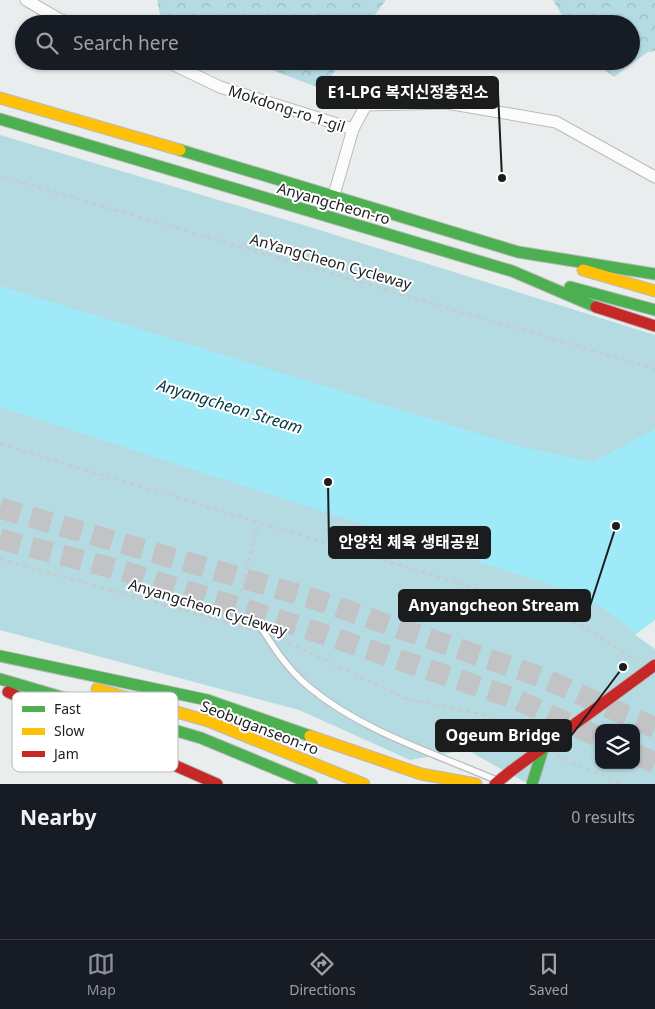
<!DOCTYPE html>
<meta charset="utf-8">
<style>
body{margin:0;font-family:"Noto Sans","Noto Sans KR",sans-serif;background:#242831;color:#f1f3f6}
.controls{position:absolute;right:15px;bottom:15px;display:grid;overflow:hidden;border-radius:10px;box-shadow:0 1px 4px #0004}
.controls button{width:45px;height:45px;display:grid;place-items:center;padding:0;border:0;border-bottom:1px solid #363941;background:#171b24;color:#f1f3f6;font:25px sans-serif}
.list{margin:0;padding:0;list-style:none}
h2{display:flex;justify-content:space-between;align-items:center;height:65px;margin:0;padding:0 20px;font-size:21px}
h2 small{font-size:16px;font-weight:400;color:#9ea1a6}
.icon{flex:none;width:28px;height:28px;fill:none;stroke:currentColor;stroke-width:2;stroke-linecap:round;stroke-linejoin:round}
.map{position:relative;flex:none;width:655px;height:784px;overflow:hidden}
.search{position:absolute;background:#171b24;box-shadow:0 1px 4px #0004;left:15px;right:15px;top:15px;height:55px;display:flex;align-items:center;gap:12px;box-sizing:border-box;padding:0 18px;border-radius:28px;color:#9ea1a6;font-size:19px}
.sheet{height:155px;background:#171b24}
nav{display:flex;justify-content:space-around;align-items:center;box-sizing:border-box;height:70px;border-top:1px solid #363941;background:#171b24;font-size:14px;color:#9ea1a6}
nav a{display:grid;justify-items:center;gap:2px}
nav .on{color:#8c9099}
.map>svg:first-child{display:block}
.forest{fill:url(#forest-crowns)}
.park{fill:#b5dbe2;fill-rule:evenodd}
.water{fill:#9eeaf8}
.pier{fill:#eaedee}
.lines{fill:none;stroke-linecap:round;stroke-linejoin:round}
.highway-tunnel{stroke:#c1c3c4;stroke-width:21;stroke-dasharray:21 11;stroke-linecap:butt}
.lane-casing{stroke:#b9bbbb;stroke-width:8}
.street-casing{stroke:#b9bbbb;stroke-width:13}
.fast-casing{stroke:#b9bbbb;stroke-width:13}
.slow-casing{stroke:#b9bbbb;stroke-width:13}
.jam-casing{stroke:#b9bbbb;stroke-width:13}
.path{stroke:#c9caca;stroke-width:2.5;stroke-dasharray:4 4;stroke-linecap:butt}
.lane{stroke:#fcfcfc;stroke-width:5.5}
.street{stroke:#fcfcfc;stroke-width:11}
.fast{stroke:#4caf50;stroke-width:11}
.slow{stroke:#ffc107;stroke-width:11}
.jam{stroke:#c62828;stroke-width:11}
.fast-bridge-casing{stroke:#b9bbbb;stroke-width:13;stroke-linecap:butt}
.jam-bridge-casing{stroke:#b9bbbb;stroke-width:13;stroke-linecap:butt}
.fast-bridge{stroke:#4caf50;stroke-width:11}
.jam-bridge{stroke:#c62828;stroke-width:11}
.labels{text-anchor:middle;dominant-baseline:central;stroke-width:4;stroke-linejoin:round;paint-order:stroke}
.street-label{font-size:15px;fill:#1b1c1d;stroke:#fff}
.water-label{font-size:16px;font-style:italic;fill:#033941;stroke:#fff}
.key{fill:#fff;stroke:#bbb;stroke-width:1}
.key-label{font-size:14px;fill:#1b1c1d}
.leader{fill:none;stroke:#1b1c1d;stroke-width:2}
.callout-dot{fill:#1b1c1d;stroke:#fff;stroke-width:2}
.callout{fill:#1b1c1d;stroke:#1b1c1d;stroke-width:2}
.callout-label{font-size:16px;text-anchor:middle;font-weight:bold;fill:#fff}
</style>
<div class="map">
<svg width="655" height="784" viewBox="0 0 655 784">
<defs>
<pattern id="forest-crowns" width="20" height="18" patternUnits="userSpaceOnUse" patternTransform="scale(1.25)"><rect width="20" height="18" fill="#b5dbe2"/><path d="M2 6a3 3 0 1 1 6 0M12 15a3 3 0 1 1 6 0" fill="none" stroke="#9bbbc1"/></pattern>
</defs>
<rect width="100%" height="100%" fill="#eaedee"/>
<path class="forest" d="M157 0H386L368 24H162Z
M553 0H655V51L648 52 614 77 593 61H631V24H567Z
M248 61H342L322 89Z"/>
<path class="park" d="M0 135 310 227 655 335V784H528L467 750 410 760 299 710 0 630ZM599 728H636V765H599Z"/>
<path class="water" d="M0 286 518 446 593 462 655 429V647L603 608 573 592 0 407Z"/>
<path class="pier" d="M655 620V649L635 635Z"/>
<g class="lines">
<path class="highway-tunnel" d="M0 508 311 598 541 677 655 728
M0 539 123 571 299 626 513 698 599 737
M636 754 655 763"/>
<defs>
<path id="lane" d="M257 621C272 645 287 669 309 687 362 731 433 753 496 780"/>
<path id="street" d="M26 0 59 19 73 24
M166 61 220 87 353 129
M334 195 353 129 366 105 447 103 556 122 655 177"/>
<path id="fast" d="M0 119 512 271 596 307
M180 150 518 252 655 274
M570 287 655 310
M0 656 207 700 310 736
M0 679 201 738 312 784"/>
<path id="slow" d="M0 98 180 150
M583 270 655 291
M97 689 208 721 364 784
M310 736 421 774 476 784"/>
<path id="jam" d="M596 307 655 326
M8 692 217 784
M495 784 511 771"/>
</defs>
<use href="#lane" class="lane-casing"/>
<use href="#street" class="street-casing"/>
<use href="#fast" class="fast-casing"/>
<use href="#slow" class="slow-casing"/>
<use href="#jam" class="jam-casing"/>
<path class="path" d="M0 176 655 369
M0 444 545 609 589 630 636 661
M0 559 250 629
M233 624 258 523
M281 639 404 698 481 714 529 740
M557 756 623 784"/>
<use href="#lane" class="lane"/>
<use href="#street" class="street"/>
<use href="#fast" class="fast"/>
<use href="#slow" class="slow"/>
<use href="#jam" class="jam"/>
<defs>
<path id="fast-bridge" d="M532 784 544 746"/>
<path id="jam-bridge" d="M511 771 655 665"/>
</defs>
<use href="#fast-bridge" class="fast-bridge-casing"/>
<use href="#jam-bridge" class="jam-bridge-casing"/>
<use href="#fast-bridge" class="fast-bridge"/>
<use href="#jam-bridge" class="jam-bridge"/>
</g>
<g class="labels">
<g class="street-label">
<text transform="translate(287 108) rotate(18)">Mokdong-ro 1-gil</text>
<text transform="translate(334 203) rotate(16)">Anyangcheon-ro</text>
<text transform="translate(331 261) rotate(16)">AnYangCheon Cycleway</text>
<text transform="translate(208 607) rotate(17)">Anyangcheon Cycleway</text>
<text transform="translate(260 727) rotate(21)">Seobuganseon-ro</text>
</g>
<g class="water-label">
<text transform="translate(230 406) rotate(17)">Anyangcheon Stream</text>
</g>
</g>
<rect x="12" y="692" width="166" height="80" rx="8" class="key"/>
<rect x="22" y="706" width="23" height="6" fill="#4caf50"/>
<rect x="22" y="728" width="23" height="7" fill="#ffc107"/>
<rect x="22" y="751" width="23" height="6" fill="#c62828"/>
<g class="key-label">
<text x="54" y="714">Fast</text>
<text x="54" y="736">Slow</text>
<text x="54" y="759">Jam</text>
</g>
<path class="leader" d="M502 178L498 92M328 482L329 543M616 526L590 606M623 667L571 736"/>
<g class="callout-dot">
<circle cx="502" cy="178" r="5"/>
<circle cx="328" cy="482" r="5"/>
<circle cx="616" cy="526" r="5"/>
<circle cx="623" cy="667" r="5"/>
</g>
<g class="callout">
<rect x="317" y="77" width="181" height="31" rx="5"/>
<rect x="329" y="527" width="161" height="31" rx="5"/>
<rect x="399" y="590" width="191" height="31" rx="5"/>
<rect x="436" y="720" width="135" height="31" rx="5"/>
</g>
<g class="callout-label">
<text x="408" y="98">E1-LPG 복지신정충전소</text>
<text x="409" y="548">안양천 체육 생태공원</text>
<text x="494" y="611">Anyangcheon Stream</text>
<text x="503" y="741">Ogeum Bridge</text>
</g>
</svg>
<div class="controls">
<button><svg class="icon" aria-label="layers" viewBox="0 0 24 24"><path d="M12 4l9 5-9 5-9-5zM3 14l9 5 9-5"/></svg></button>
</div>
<div class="search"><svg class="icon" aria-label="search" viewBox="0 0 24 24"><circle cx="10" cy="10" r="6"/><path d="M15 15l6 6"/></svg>Search here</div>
</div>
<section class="sheet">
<h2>Nearby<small>0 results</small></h2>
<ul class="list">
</ul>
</section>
<nav>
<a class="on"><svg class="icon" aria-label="map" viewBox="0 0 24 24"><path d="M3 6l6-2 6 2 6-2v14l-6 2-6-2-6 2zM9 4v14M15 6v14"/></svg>Map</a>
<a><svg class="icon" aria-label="directions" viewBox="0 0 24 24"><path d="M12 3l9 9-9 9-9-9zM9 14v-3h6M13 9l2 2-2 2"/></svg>Directions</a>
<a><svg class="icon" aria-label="saved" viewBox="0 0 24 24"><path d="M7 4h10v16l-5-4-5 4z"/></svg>Saved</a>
</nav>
